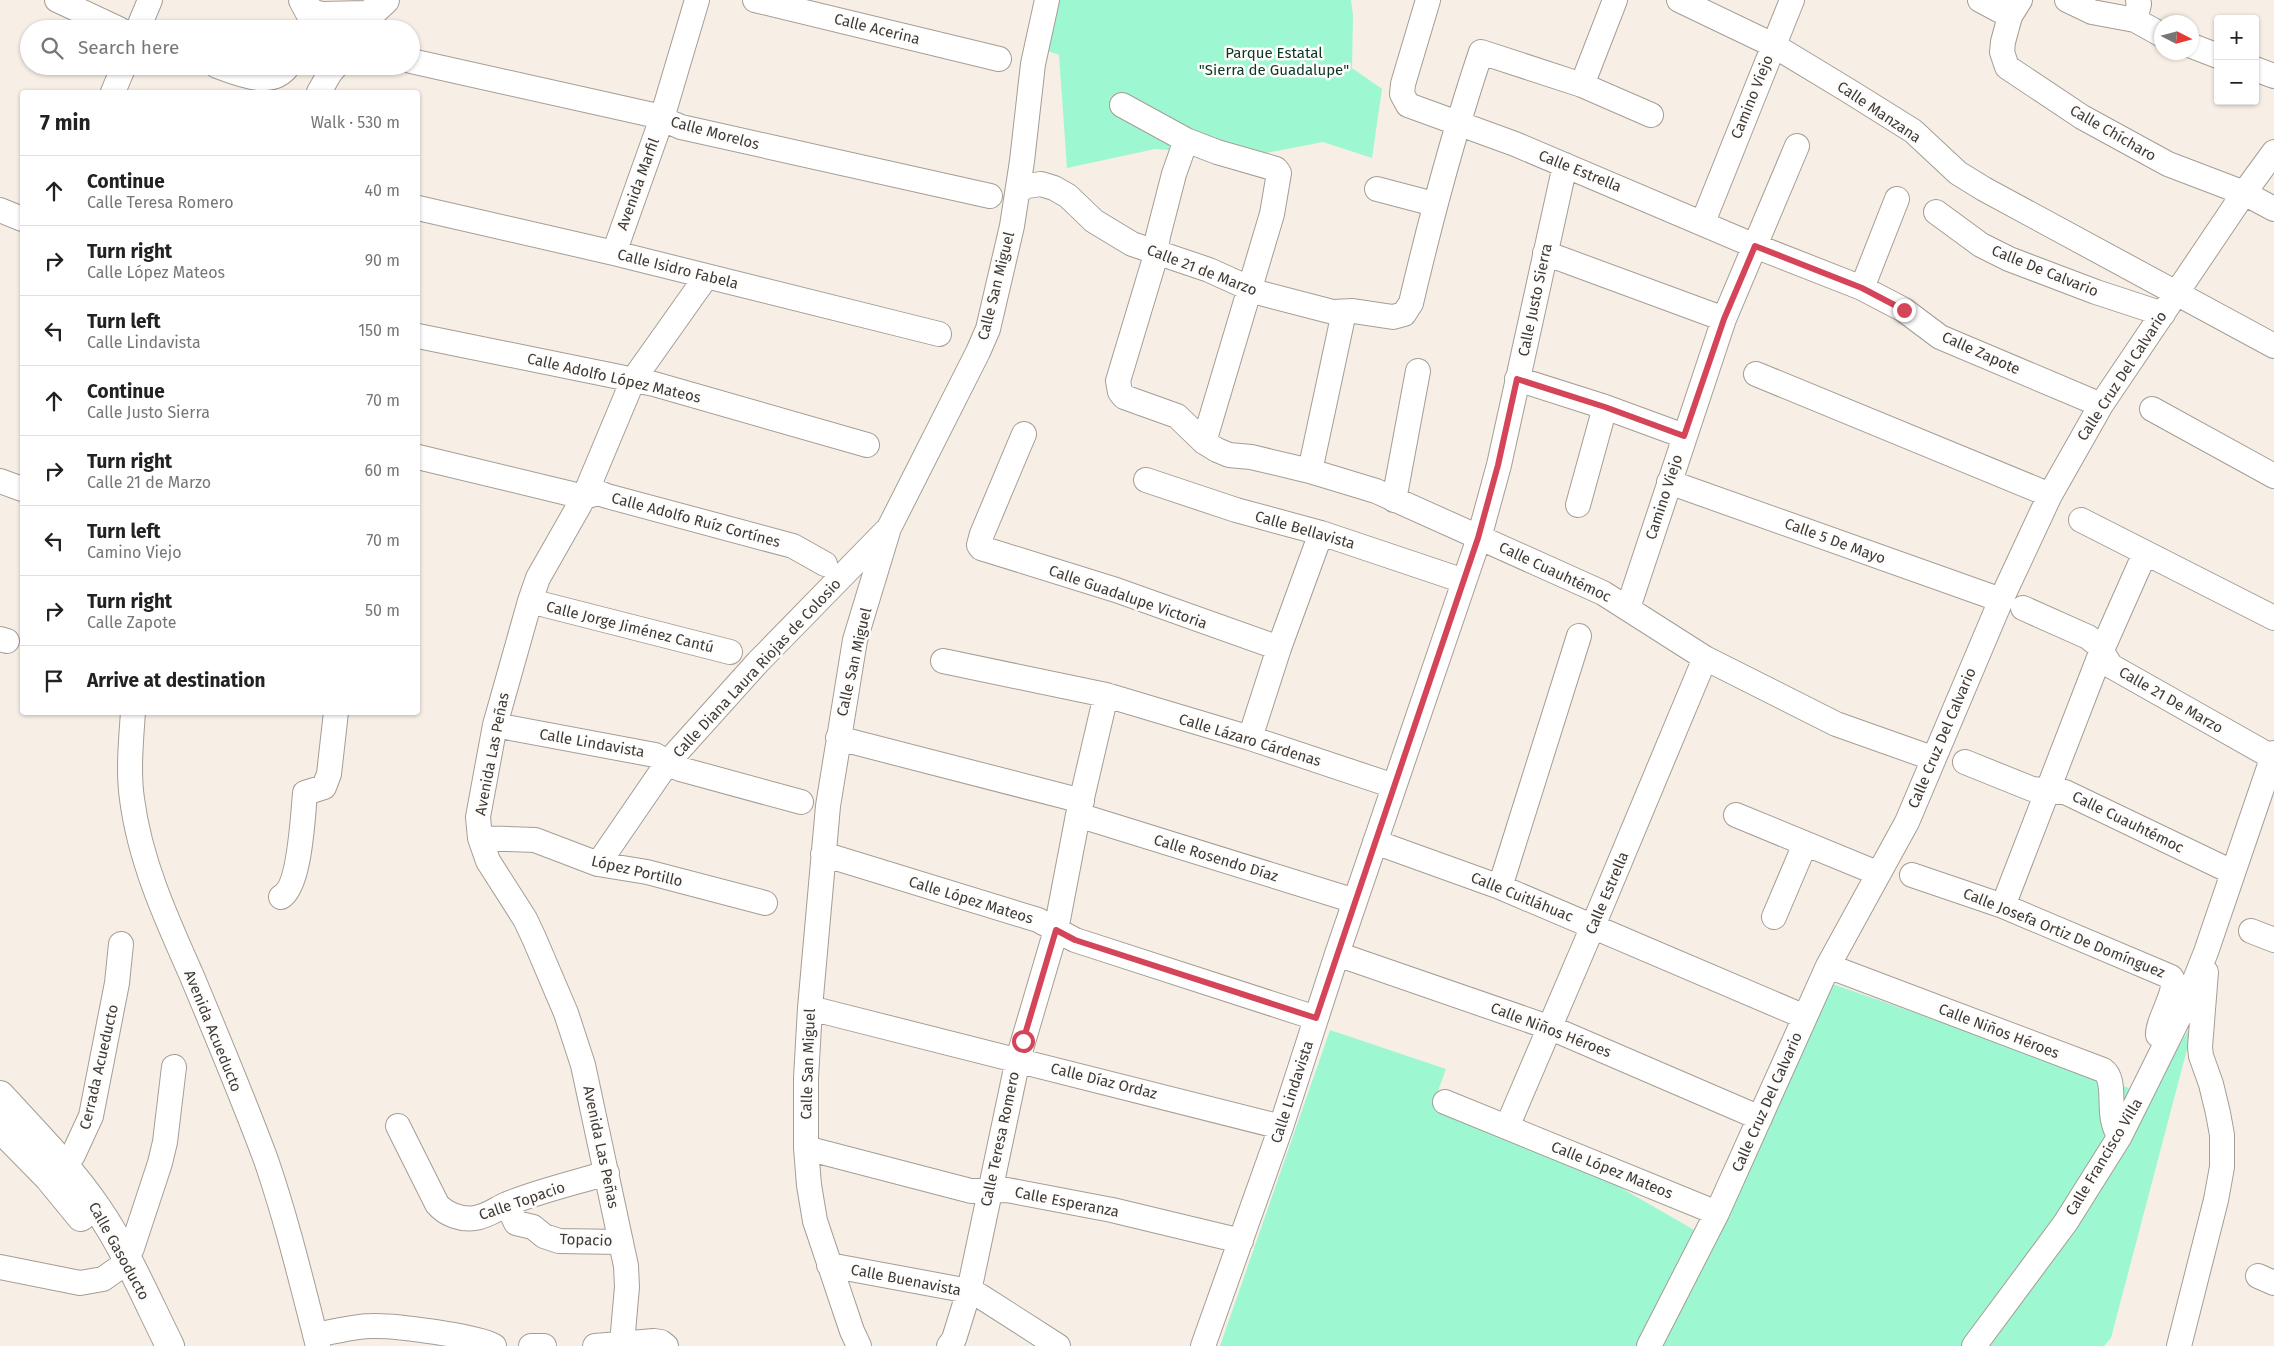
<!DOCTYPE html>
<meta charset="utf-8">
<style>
body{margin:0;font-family:"Fira Sans",sans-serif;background:#f6f6f6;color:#222}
.controls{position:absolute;right:15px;top:15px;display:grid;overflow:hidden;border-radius:5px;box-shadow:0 1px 4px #0004}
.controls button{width:45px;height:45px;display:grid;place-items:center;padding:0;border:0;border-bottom:1px solid #e0e0e0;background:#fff;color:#222;font:25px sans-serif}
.compass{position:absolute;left:2154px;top:15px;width:45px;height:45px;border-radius:50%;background:#fff;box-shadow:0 1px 4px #0004;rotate:96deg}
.stop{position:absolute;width:15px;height:15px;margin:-11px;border:4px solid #d5455a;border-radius:50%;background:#fff}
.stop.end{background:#d5455a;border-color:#fff;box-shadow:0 1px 5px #0008}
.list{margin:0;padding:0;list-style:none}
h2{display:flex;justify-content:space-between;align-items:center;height:65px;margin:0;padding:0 20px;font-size:21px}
h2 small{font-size:16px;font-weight:400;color:#767676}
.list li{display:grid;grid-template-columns:32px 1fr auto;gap:15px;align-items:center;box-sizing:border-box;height:70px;padding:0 20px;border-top:1px solid #e0e0e0}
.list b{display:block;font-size:19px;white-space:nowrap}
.list p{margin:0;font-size:16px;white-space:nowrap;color:#767676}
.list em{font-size:16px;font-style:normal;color:#767676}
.icon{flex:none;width:28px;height:28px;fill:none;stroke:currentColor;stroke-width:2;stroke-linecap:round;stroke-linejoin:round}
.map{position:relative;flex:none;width:2274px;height:1346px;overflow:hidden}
.search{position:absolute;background:#fff;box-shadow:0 1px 4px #0004;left:20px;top:20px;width:400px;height:55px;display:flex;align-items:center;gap:12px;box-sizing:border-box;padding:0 18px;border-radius:28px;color:#767676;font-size:19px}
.panel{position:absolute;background:#fff;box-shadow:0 1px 4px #0004;left:20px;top:90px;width:400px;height:625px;border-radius:5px}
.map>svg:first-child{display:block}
.green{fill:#9df7d0}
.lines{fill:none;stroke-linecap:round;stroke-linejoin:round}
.street-casing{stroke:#a59d95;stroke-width:26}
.secondary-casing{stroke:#a59d95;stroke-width:30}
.street{stroke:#fff;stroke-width:24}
.secondary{stroke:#fff;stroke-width:28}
.route{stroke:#d5455a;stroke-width:6}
.labels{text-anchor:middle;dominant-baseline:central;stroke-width:5;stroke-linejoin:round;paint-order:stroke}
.street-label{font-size:15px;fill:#3d3a37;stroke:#fffdfb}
.park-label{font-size:15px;fill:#0b3727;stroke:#fffdfb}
</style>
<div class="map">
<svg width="2274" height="1346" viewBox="0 0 2274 1346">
<rect width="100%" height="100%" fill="#f7efe6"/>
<path class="green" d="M1055 0H1351L1353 15 1352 68 1382 89 1372 158 1323 142 1250 156 1155 149 1067 168 1059 55 1048 51 1056 9Z
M1827 982 2149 1095 2195 1019 2111 1338 2104 1346H1220L1330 1030 1446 1069 1435 1099 1595 1173 1710 1239Z"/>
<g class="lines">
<defs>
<path id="street" d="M57 0 119 29
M755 0 999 59
M1428 0 1403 84 1402 94 1408 105 1515 144 1755 246 1862 288 1904 310 1940 337 2101 405
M1679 0 1773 45 1849 91 1913 131 1958 173 1984 189 2274 346
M1980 0 2010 16
M2020 0 2010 16 2003 42 2002 52 2007 67 2082 117 2168 164 2244 193 2274 209
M2067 0 2092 12 2135 20 2162 35
M2135 20 2139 4 2138 0
M138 29 150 0
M2192 46 2218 56
M411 61 653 115 681 127 990 196
M217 66C239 74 272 89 288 66
M2255 69 2274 76
M1582 85 1615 0
M113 92 124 66
M319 92 330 73 336 66
M1122 105 1186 140 1217 152 1276 169 1279 173 1272 214 1204 442
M1186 140 1174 174 1158 236 1155 258 1118 381 1120 392 1124 397 1177 416 1204 442 1217 450 1229 455 1251 457 1310 471 1376 491 1603 593 1705 658 1836 724 1932 758
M1377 189 1434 204
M1018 191 1027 186 1041 184 1054 188 1068 196 1094 221 1132 244 1209 270 1260 293 1333 312 1353 311 1393 317 1404 314 1411 303C1431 218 1453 135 1481 52L1582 85 1651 115
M418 208 614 253 939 334
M0 210 22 219
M1936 212 1981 245 2009 259 2096 292 2163 314
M1703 222 1792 0
M614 253 662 118 697 0
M1545 253 1724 319
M1862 288 1897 199
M418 336 654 384 867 445
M1756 374 2050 495
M1517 379 1605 407 1684 436
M2152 409 2274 476
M1024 434 982 534 979 545 981 548 1116 590 1279 648
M418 457 584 497 599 493 607 496 793 546 825 564
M1310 471 1344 312
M1146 480 1236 510 1321 533 1464 581
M0 481 22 489
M1669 482 2001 600
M1394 500 1418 371
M1578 505 1605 407
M2081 520 2274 618
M530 601 730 652
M1628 608 1724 319 1797 146
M2023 608 2088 637 2097 644 2111 666 2272 757
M0 639 7 641
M943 661 1106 695 1250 738 1394 786
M133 712C131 741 128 771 132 799 140 861 166 918 191 974 217 1036 243 1098 266 1160 287 1221 302 1284 318 1346
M495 725 655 755 680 769 801 802
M838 738 1082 801
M1250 738 1279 648 1321 533
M1965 762 2032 789 2065 792 2232 872
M1078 815 1355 901
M1736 815 1877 873
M480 838 535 840 598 864 647 872 765 903
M1375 842 1500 887 1805 1017
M823 854 1038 920 1075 940 1316 1018
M598 864 668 762 758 662 886 531
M1912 875 2003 906 2171 977C2180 988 2157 1020 2158 1035
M1500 887 1579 636
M281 897C300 887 303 814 305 793L324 787 329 774 336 712
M2003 906 2102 650 2145 553
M1774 917 1805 844
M2251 931 2274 940
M1337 954 1551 1028 1760 1118
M1828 966 2103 1070C2119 1081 2104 1117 2120 1136
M810 1008 1281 1127
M1445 1102 1717 1213
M398 1126 437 1204C446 1215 462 1220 475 1218 488 1216 496 1209 507 1204 539 1191 574 1183 607 1173
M1507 1127 1593 926 1705 658
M806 1148 971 1191 1007 1190 1112 1210 1241 1241
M51 1177 65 1165 73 1155 91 1116 117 983 121 944
M507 1204 516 1223 533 1227 544 1236 559 1241 621 1242
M829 1265 969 1291 980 1296 1058 1346
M0 1267 80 1283 103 1279 120 1267 132 1248 160 1163 165 1142 174 1067
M2258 1276 2274 1283
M315 1335C334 1332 354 1326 372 1326 394 1325 477 1336 494 1346
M622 1343 627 1287 626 1266 583 1065 566 1013 534 938 525 919 488 861 480 838 478 817 495 725 530 601 538 578 584 497 633 380 706 277
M531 1346H544
M595 1346 654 1341 661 1342 666 1346
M859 1346 852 1331 815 1221 809 1185 806 1148V1078L810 1008 828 806 855 640 889 528 978 352 988 329 1012 226 1022 161 1033 64 1047 0
M949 1346 954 1339 969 1291 1018 1059 1056 930 1078 815 1106 695
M1203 1346 1281 1127 1337 954 1479 538 1499 465 1565 165
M1649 1346 1717 1213 1828 966 1907 822 2001 600 2050 495 2101 405 2244 193 2274 152
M1974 1346 2066 1222 2120 1136 2139 1098 2184 1007 2206 952 2274 753
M2179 1346 2216 1200 2222 1167V1135L2218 1113 2211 1084 2201 1056 2200 1047 2206 972"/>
<path id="secondary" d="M303 0 310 13 322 16 366 15 371 13 385 0
M0 1095C33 1131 69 1167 97 1208 126 1250 147 1300 170 1346
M0 1128 49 1178 81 1217"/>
</defs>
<use href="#street" class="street-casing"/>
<use href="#secondary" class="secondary-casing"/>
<use href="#street" class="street"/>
<use href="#secondary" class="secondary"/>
</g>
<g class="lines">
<path class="route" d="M1023 1041 1056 930 1075 940 1316 1018 1478 538 1498 465 1517 379 1605 407 1684 436 1724 319 1755 246 1862 288 1904 310"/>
</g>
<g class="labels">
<g class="street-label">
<text transform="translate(877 29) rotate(14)">Calle Acerina</text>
<text transform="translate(1752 97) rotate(-68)">Camino Viejo</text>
<text transform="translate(1879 112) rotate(34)">Calle Manzana</text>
<text transform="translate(715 133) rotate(15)">Calle Morelos</text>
<text transform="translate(2113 133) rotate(30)">Calle Chícharo</text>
<text transform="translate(1580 171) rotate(22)">Calle Estrella</text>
<text transform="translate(638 184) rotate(-70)">Avenida Marfil</text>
<text transform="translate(678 269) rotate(14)">Calle Isidro Fabela</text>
<text transform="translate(1202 270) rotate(21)">Calle 21 de Marzo</text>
<text transform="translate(2045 271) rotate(22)">Calle De Calvario</text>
<text transform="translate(996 286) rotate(-76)">Calle San Miguel</text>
<text transform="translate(1535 300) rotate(-78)">Calle Justo Sierra</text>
<text transform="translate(1981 353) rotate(24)">Calle Zapote</text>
<text transform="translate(2122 376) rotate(-57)">Calle Cruz Del Calvario</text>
<text transform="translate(614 378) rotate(13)">Calle Adolfo López Mateos</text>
<text transform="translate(1664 497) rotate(-72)">Camino Viejo</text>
<text transform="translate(696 520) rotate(15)">Calle Adolfo Ruíz Cortínes</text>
<text transform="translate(1305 530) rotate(16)">Calle Bellavista</text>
<text transform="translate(1835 541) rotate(20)">Calle 5 De Mayo</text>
<text transform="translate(1555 572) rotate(25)">Calle Cuauhtémoc</text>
<text transform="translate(1128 597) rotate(19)">Calle Guadalupe Victoria</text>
<text transform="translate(630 627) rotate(14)">Calle Jorge Jiménez Cantú</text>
<text transform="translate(854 662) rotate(-77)">Calle San Miguel</text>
<text transform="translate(757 668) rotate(-47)">Calle Diana Laura Riojas de Colosio</text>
<text transform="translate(2171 700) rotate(30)">Calle 21 De Marzo</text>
<text transform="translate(1942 738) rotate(-67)">Calle Cruz Del Calvario</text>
<text transform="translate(1250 740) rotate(17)">Calle Lázaro Cárdenas</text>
<text transform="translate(592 743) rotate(10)">Calle Lindavista</text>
<text transform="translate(492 754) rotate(-79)">Avenida Las Peñas</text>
<text transform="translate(2128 822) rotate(26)">Calle Cuauhtémoc</text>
<text transform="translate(1216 858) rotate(17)">Calle Rosendo Díaz</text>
<text transform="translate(637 871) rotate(13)">López Portillo</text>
<text transform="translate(1607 893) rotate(-67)">Calle Estrella</text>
<text transform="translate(1522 897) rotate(22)">Calle Cuitláhuac</text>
<text transform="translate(971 900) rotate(17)">Calle López Mateos</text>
<text transform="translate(2064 933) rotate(22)">Calle Josefa Ortiz De Domínguez</text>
<text transform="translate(1551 1030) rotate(21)">Calle Niños Héroes</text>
<text transform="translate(213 1031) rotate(68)">Avenida Acueducto</text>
<text transform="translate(1999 1031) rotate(21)">Calle Niños Héroes</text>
<text transform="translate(808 1064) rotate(-88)">Calle San Miguel</text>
<text transform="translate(99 1067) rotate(-77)">Cerrada Acueducto</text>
<text transform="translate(1104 1081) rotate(14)">Calle Díaz Ordaz</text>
<text transform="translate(1292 1092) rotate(-72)">Calle Lindavista</text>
<text transform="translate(1767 1102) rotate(-66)">Calle Cruz Del Calvario</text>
<text transform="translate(1000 1139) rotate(-78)">Calle Teresa Romero</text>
<text transform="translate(601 1147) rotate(78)">Avenida Las Peñas</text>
<text transform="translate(2104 1157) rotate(-59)">Calle Francisco Villa</text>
<text transform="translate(1612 1170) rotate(22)">Calle López Mateos</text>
<text transform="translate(522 1201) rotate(-19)">Calle Topacio</text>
<text transform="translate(1067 1202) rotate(11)">Calle Esperanza</text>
<text transform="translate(586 1240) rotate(2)">Topacio</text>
<text transform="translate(119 1251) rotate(61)">Calle Gasoducto</text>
<text transform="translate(906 1280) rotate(11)">Calle Buenavista</text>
</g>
<g class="park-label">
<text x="1274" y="53">Parque Estatal<tspan x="1274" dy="17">"Sierra de Guadalupe"</tspan></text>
</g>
</g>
</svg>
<div class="controls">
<button>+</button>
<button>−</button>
</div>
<svg class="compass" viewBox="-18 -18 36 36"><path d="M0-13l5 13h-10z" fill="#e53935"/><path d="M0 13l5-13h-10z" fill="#767676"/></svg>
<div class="stop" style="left:1023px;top:1041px"></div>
<div class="stop end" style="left:1904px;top:310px"></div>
<div class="search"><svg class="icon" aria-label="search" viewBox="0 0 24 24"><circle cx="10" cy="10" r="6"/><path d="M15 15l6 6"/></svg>Search here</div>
<section class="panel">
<h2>7 min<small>Walk · 530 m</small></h2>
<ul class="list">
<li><svg class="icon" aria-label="ahead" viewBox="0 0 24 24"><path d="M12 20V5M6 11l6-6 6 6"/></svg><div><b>Continue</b><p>Calle Teresa Romero</p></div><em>40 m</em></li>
<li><svg class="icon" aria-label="right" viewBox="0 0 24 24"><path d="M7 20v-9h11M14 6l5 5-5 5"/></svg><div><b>Turn right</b><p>Calle López Mateos</p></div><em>90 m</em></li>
<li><svg class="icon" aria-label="left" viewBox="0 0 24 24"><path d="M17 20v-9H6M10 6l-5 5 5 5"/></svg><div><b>Turn left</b><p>Calle Lindavista</p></div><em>150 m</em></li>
<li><svg class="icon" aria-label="ahead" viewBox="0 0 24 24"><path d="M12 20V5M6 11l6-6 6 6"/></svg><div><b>Continue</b><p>Calle Justo Sierra</p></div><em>70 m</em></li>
<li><svg class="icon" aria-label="right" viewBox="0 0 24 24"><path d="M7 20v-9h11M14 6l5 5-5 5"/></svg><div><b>Turn right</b><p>Calle 21 de Marzo</p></div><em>60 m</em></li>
<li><svg class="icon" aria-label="left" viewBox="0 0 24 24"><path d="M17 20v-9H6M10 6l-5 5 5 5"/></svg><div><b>Turn left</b><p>Camino Viejo</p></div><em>70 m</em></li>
<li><svg class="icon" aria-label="right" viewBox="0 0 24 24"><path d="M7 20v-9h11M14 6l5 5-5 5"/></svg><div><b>Turn right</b><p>Calle Zapote</p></div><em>50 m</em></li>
<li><svg class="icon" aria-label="arrive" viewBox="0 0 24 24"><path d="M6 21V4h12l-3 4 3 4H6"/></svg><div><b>Arrive at destination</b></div></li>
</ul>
</section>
</div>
